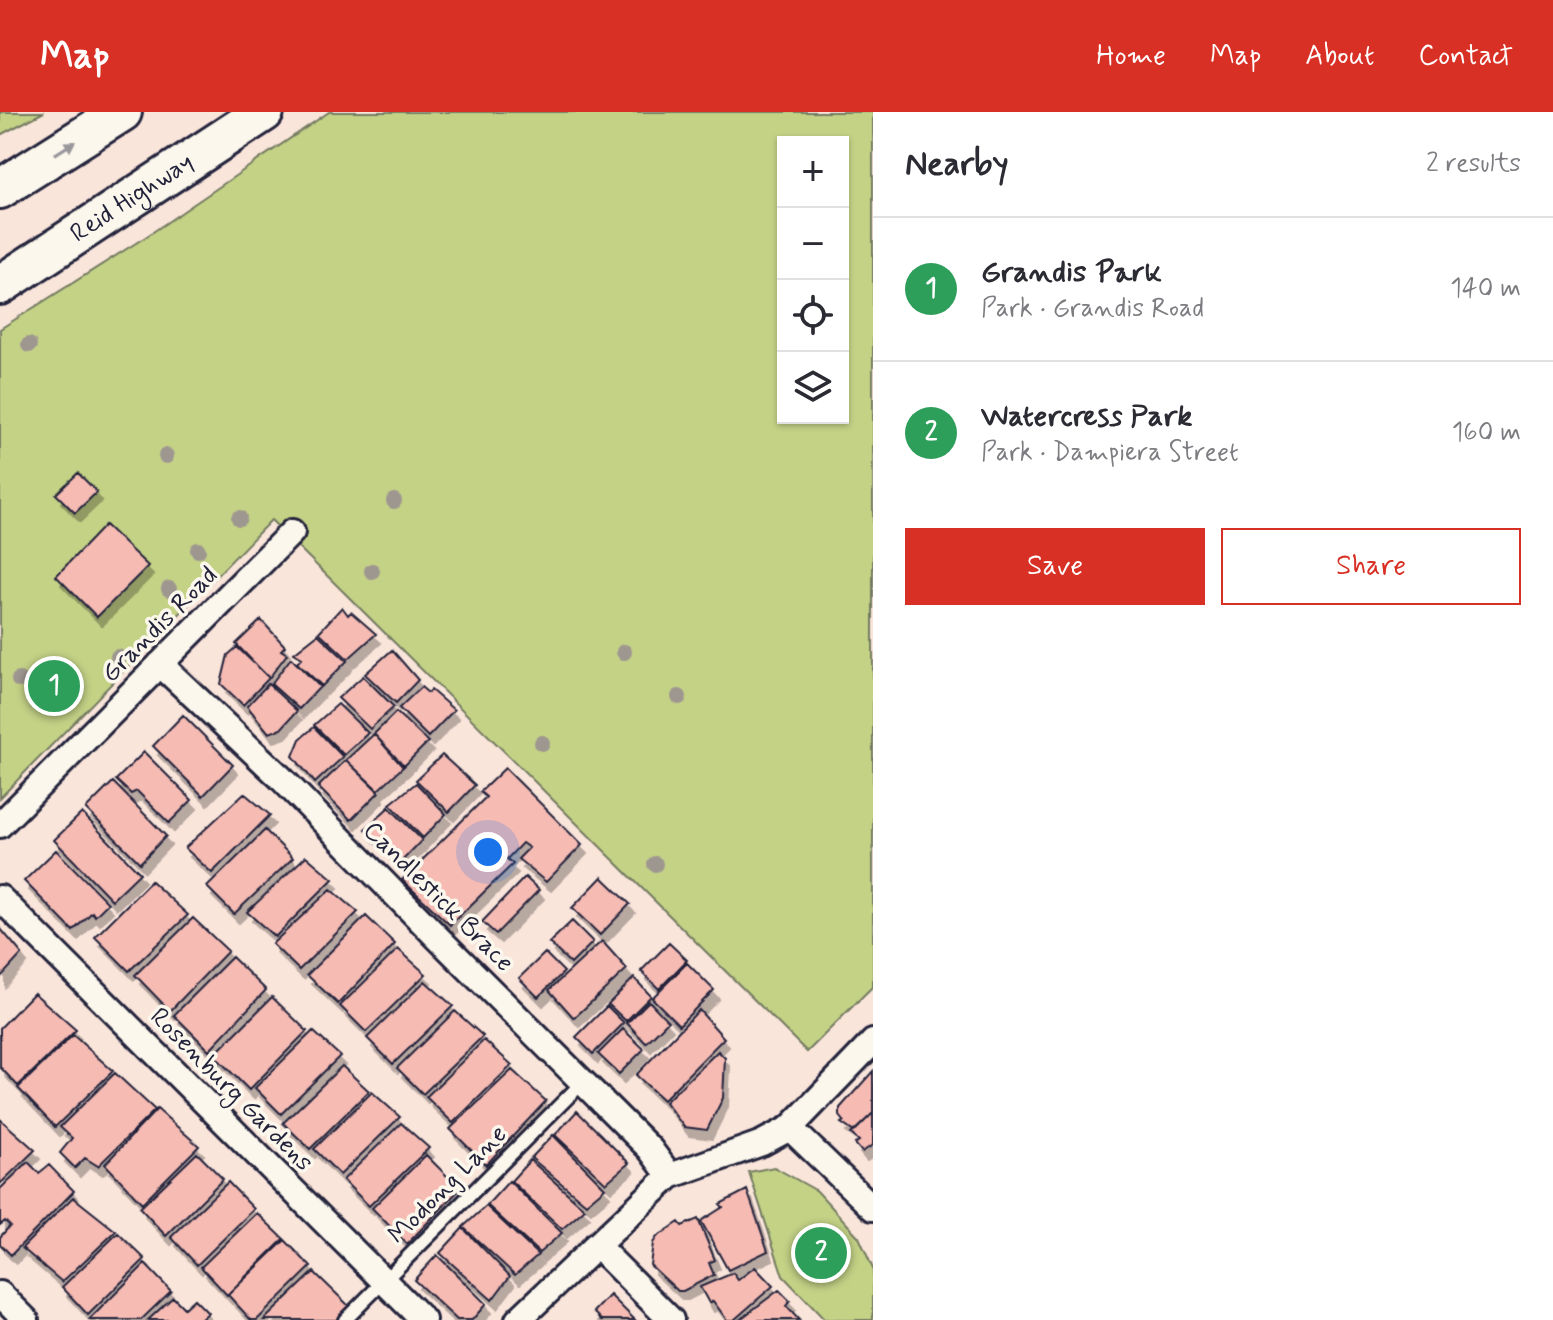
<!DOCTYPE html>
<meta charset="utf-8">
<style>
body{margin:0;font-family:Mynerve,sans-serif;background:#f2f2f3;color:#2b2b33}
.controls{position:absolute;right:24px;top:24px;display:grid;overflow:hidden;border-radius:0px;box-shadow:0 2px 6px #0004}
.controls button{width:72px;height:72px;display:grid;place-items:center;padding:0;border:0;border-bottom:2px solid #e1e1e2;background:#fff;color:#2b2b33;font:40px sans-serif}
.you{position:absolute;left:488px;top:740px;width:28px;height:28px;margin:-20px;border:6px solid #fff;border-radius:50%;background:#1a73e8;box-shadow:0 0 0 12px #1a73e833}
.badge{display:grid;place-items:center;width:52px;height:52px;border-radius:50%;background:#d93025;color:#fff;font-size:26px;font-weight:700}
.pin{position:absolute;translate:-50% -50%;border:4px solid #fff;box-shadow:0 2px 8px #0006}
.list{margin:0;padding:0;list-style:none}
h2{display:flex;justify-content:space-between;align-items:center;height:104px;margin:0;padding:0 32px;font-size:34px}
h2 small{font-size:26px;font-weight:400;color:#7c7c81}
.list li{display:grid;grid-template-columns:52px 1fr auto;gap:24px;align-items:center;box-sizing:border-box;height:144px;padding:0 32px;border-top:2px solid #e1e1e2}
.list b{display:block;font-size:30px;white-space:nowrap}
.list p{margin:0;font-size:26px;white-space:nowrap;color:#7c7c81}
.list em{font-size:26px;font-style:normal;color:#7c7c81}
.actions{display:flex;gap:16px;padding:24px 32px}
.actions a{flex:1;padding:18px 0;border:2px solid #d93025;border-radius:0px;text-align:center;font-size:28px;color:#d93025}
.actions .main{background:#d93025;color:#fff}
.icon{flex:none;width:44px;height:44px;fill:none;stroke:currentColor;stroke-width:2;stroke-linecap:round;stroke-linejoin:round}
.map{position:relative;flex:none;width:873px;height:1208px;overflow:hidden}
header{display:flex;align-items:center;gap:48px;box-sizing:border-box;height:112px;padding:0 40px;background:#d93025;color:#fff}
header strong{font-size:38px}
nav{display:flex;gap:44px;margin-inline-start:auto;font-size:28px}
main{display:flex}
aside{flex:1;background:#fff}
.map>svg:first-child{display:block}
.green{fill:#c4d286;stroke:#737a60;stroke-width:2;fill-rule:evenodd}
.building{fill:#f6bbb3;stroke:#22223b;stroke-width:2;filter:url(#shadow)}
.lines{fill:none;stroke-linecap:round;stroke-linejoin:round}
.service-casing{stroke:#22223b;stroke-width:18}
.minor-casing{stroke:#22223b;stroke-width:30}
.trunk-casing{stroke:#22223b;stroke-width:44}
.service{stroke:#fbf7ec;stroke-width:12}
.minor{stroke:#fbf7ec;stroke-width:24}
.trunk{stroke:#fbf7ec;stroke-width:38}
.tree{fill:#9e9790}
.oneway{fill:#99979c}
.labels{text-anchor:middle;dominant-baseline:central;stroke-width:7;stroke-linejoin:round;paint-order:stroke}
.street-label{font-size:26px;fill:#22223b;stroke:#fbf7ec}
</style>
<header>
<strong>Map</strong>
<nav><a>Home</a><a>Map</a><a>About</a><a>Contact</a></nav>
</header>
<main>
<div class="map">
<svg width="873" height="1208" viewBox="0 0 873 1208">
<defs>
<filter id="shadow"><feDropShadow dx="5" dy="9" stdDeviation="0" flood-color="#0004"/></filter>
</defs>
<rect width="100%" height="100%" fill="#fae5db"/>
<filter id="ink" filterUnits="userSpaceOnUse"><feTurbulence type="fractalNoise" baseFrequency=".0125" numOctaves="2"/><feDisplacementMap in="SourceGraphic" scale="16" xChannelSelector="R" yChannelSelector="G"/><feConvolveMatrix kernelMatrix="1 2 1 2 8 2 1 2 1" color-interpolation-filters="sRGB"/></filter>
<g filter="url(#ink)">
<path class="green" d="M0 0H44L0 23Z
M329 0H873V874L807 940 271 408 0 686V217L147 124ZM783 30H843V306H783Z
M774 1055 817 1079 859 1125 873 1157V1208H825L783 1164 749 1060Z"/>
<path class="building" d="M78 361 97 380 75 401 56 382Z
M105 413 148 454 97 505 56 464Z
M342 495 348 503 351 500 376 522 348 547 319 520Z
M261 508 285 534 281 538 287 542 269 566 236 532Z
M318 522 347 549 322 574 297 551 302 546 294 541Z
M237 535 269 566 243 593 221 572 228 543Z
M392 538 418 568 396 591 365 562Z
M291 546 320 575 299 597 271 572Z
M363 564 394 595 370 617 338 586Z
M268 572 297 599 281 617 269 621 247 594Z
M421 575 428 581 431 578 454 598 428 625 399 596Z
M338 592 368 621 344 643 314 613Z
M396 600 428 630 404 654 374 622Z
M183 603 233 653 203 684 153 634Z
M314 615 343 645 315 671 293 644 300 627Z
M374 622 403 655 378 678 346 648Z
M144 640 192 688 169 711 137 679 131 682 116 668Z
M442 643 475 673 449 700 416 668Z
M346 648 379 680 351 708 318 675Z
M505 656 582 733 546 770 518 747 529 736 522 731 507 747 513 752 450 813 402 768 486 685 480 680Z
M113 670 166 724 140 751 86 697Z
M416 671 446 702 423 726 390 692Z
M244 681 270 703 212 761 185 736Z
M389 695 422 728 399 752 365 717Z
M82 701 140 761 112 788 54 728Z
M265 718 293 746 234 802 207 775Z
M56 738 108 791 95 804 92 800 73 819 24 769Z
M306 744 333 767 275 825 247 800Z
M525 765 539 778 496 822 482 810Z
M602 765 630 792 600 823 572 796Z
M151 769 188 803 129 859 95 825Z
M331 777 358 800 299 858 272 832Z
M366 804 395 832 338 892 307 863Z
M193 806 228 839 170 899 135 863Z
M572 809 593 830 571 852 549 831Z
M0 816 22 842 0 866Z
M602 829 627 857 574 906 549 878Z
M669 831 687 848 659 877 641 859Z
M398 837 426 862 366 920 340 894Z
M545 841 564 860 538 885 519 866Z
M232 845 266 878 209 938 174 903Z
M687 851 714 878 679 913 652 886Z
M634 866 651 884 626 909 608 892Z
M425 869 453 894 393 952 367 926Z
M34 881 76 918 18 974 0 955V916Z
M272 885 307 919 249 978 214 943Z
M649 889 668 909 646 931 627 911Z
M607 894 624 911 593 942 576 925Z
M699 898 724 926 663 988 636 963Z
M455 899 483 924 423 982 397 956Z
M623 917 644 937 619 962 598 942Z
M313 919 340 944 281 1002 255 976Z
M73 923 113 959 55 1015 18 976Z
M484 928 512 953 453 1011 426 985Z
M718 939 725 946 723 986 707 1018 684 1015 665 990Z
M342 954 369 979 310 1037 283 1011Z
M512 958 546 989 486 1053 450 1017Z
M873 959V1001L854 1020 841 1011 844 1009 840 1004V996Z
M115 961 155 998 98 1054 85 1046 75 1056 60 1041 72 1026 60 1015Z
M372 980 400 1005 340 1063 314 1037Z
M157 997 199 1034 142 1091 105 1052Z
M577 999 629 1051 606 1071 555 1023Z
M873 1001V1033L862 1040 855 1032 859 1029 851 1022Z
M0 1007 35 1038 0 1072Z
M401 1011 429 1036 369 1094 343 1068Z
M553 1023 605 1076 586 1092 531 1046Z
M197 1041 223 1067 166 1124 140 1096Z
M426 1043 460 1077 407 1132 372 1096Z
M530 1048 585 1097 562 1117 511 1069Z
M28 1050 39 1061 49 1053 74 1079 11 1143 0 1132V1125L10 1114 5 1109 0 1113V1077Z
M509 1069 562 1121 539 1141 487 1093Z
M228 1070 254 1097 197 1153 171 1125Z
M747 1078 768 1139 728 1158 701 1109 723 1095 720 1092Z
M73 1085 116 1119 62 1170 22 1136Z
M486 1094 538 1143 515 1163 463 1115Z
M257 1101 284 1127 227 1183 201 1155Z
M698 1107 715 1148 709 1151 714 1163 683 1179H678L650 1153 653 1131 657 1125 679 1110 682 1114Z
M463 1116 510 1164 492 1188 440 1141Z
M118 1121 145 1147 88 1203 62 1175Z
M285 1128 311 1155 257 1208H251L228 1183Z
M437 1143 486 1192 472 1208H457L414 1168Z
M145 1152 171 1179 141 1208H89Z
M755 1155 773 1174 734 1208H727L713 1189 709 1191 700 1175 733 1161 738 1168Z
M314 1160 350 1195 337 1208H264Z
M779 1178 790 1189 786 1194 799 1208H739Z
M610 1183 635 1208H602L594 1200Z
M173 1185 184 1196 194 1187 208 1201 200 1208H148Z"/>
<g class="lines">
<defs>
<path id="service" d="M345 1208 583 970"/>
<path id="minor" d="M160 552 279 664 435 823 650 1037 670 1064
M0 713 292 420
M0 786 423 1208
M790 1016 873 1096
M596 1133 671 1208
M0 1182 26 1208
M518 1208 670 1064 762 1031 790 1016 873 930"/>
<g id="trunk">
<path d="M0 77 122 0"/>
<path id="s1" d="M0 173 264 0"/>
</g>
</defs>
<use href="#service" class="service-casing"/>
<use href="#minor" class="minor-casing"/>
<use href="#trunk" class="trunk-casing"/>
<use href="#service" class="service"/>
<use href="#minor" class="minor"/>
<use href="#trunk" class="trunk"/>
</g>
<g class="tree">
<circle cx="29" cy="233" r="8"/>
<circle cx="166" cy="344" r="8"/>
<circle cx="394" cy="389" r="8"/>
<circle cx="239" cy="406" r="8"/>
<circle cx="198" cy="438" r="8"/>
<circle cx="372" cy="459" r="8"/>
<circle cx="169" cy="477" r="8"/>
<circle cx="624" cy="540" r="8"/>
<circle cx="118" cy="545" r="8"/>
<circle cx="19" cy="568" r="8"/>
<circle cx="679" cy="585" r="8"/>
<circle cx="62" cy="587" r="8"/>
<circle cx="542" cy="631" r="8"/>
<circle cx="655" cy="752" r="8"/>
</g>
<defs><path id="oneway-solid" d="M-6-.8H1V-3.2L6.5 0L1 3.2V.8H-6Z" transform="scale(2)"/></defs>
<use class="oneway" href="#oneway-solid" transform="translate(65 36) rotate(-32)"/>
</g>
<g class="labels">
<g class="street-label">
<text stroke="none"><textPath href="#s1" startOffset="158">Reid Highway</textPath></text>
<text transform="translate(160 513) rotate(-45)">Grandis Road</text>
<text transform="translate(438 785) rotate(45)">Candlestick Brace</text>
<text transform="translate(231 978) rotate(45)">Rosenburg Gardens</text>
<text transform="translate(448 1073) rotate(-45)">Modong Lane</text>
</g>
</g>
</svg>
<div class="controls">
<button>+</button>
<button>−</button>
<button><svg class="icon" aria-label="locate" viewBox="0 0 24 24"><circle cx="12" cy="12" r="6"/><path d="M12 2v4M12 18v4M2 12h4M18 12h4"/></svg></button>
<button><svg class="icon" aria-label="layers" viewBox="0 0 24 24"><path d="M12 4l9 5-9 5-9-5zM3 14l9 5 9-5"/></svg></button>
</div>
<div class="you"></div>
<div class="pin badge" style="left:54px;top:574px;background:#2e9e5b">1</div>
<div class="pin badge" style="left:821px;top:1141px;background:#2e9e5b">2</div>
</div>
<aside>
<h2>Nearby<small>2 results</small></h2>
<ul class="list">
<li><span class="badge" style="background:#2e9e5b">1</span><div><b>Grandis Park</b><p>Park · Grandis Road</p></div><em>140 m</em></li>
<li><span class="badge" style="background:#2e9e5b">2</span><div><b>Watercress Park</b><p>Park · Dampiera Street</p></div><em>160 m</em></li>
</ul>
<div class="actions"><a class="main">Save</a><a>Share</a></div>
</aside>
</main>
